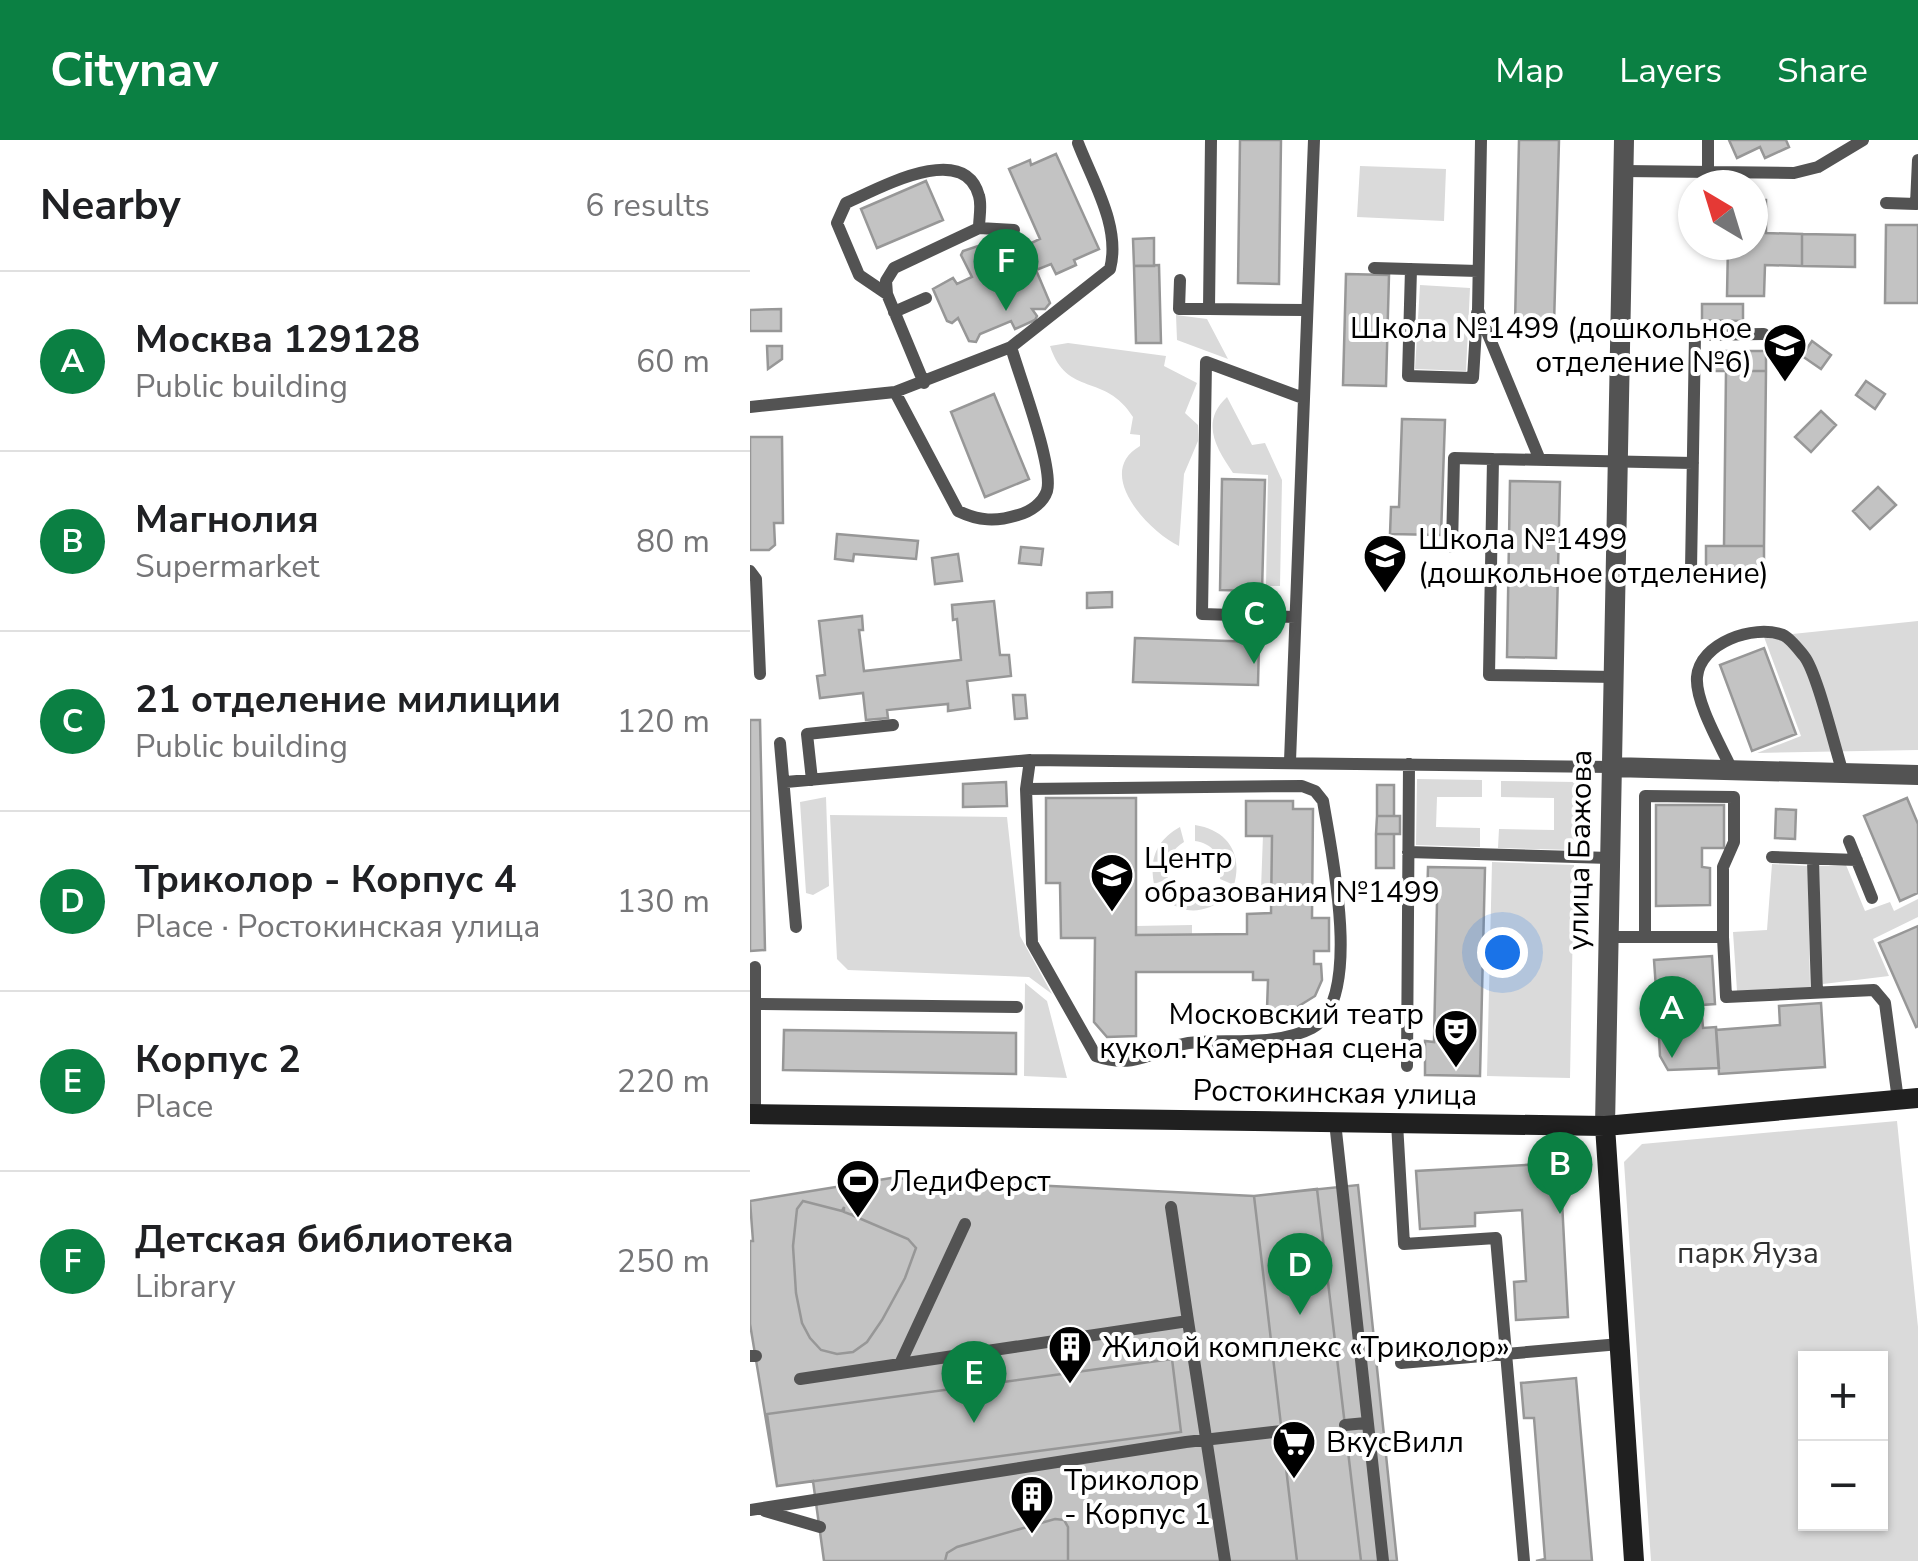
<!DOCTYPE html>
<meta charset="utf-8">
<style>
body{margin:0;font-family:"Nunito Sans",sans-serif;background:#f2f2f2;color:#202124}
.controls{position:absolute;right:30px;bottom:30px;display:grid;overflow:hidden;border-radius:0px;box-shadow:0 2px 8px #0004}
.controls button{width:90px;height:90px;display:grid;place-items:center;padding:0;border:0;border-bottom:2px solid #e0e0e0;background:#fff;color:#202124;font:50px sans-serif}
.compass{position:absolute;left:928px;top:30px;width:90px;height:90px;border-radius:50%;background:#fff;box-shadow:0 2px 8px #0004;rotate:322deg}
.you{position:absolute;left:752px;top:812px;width:35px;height:35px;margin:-25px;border:8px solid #fff;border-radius:50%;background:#1a73e8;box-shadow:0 0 0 15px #1a73e833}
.badge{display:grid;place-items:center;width:65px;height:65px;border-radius:50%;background:#0b8043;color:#fff;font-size:32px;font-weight:700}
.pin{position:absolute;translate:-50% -82px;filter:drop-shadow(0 2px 5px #0008)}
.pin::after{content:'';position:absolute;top:52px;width:35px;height:30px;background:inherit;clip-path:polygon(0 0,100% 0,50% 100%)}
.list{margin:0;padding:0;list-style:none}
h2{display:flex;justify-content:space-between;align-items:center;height:130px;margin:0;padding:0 40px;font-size:42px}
h2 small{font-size:32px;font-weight:400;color:#757577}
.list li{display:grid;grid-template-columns:65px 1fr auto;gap:30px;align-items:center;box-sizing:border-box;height:180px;padding:0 40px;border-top:2px solid #e0e0e0}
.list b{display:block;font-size:38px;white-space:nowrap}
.list p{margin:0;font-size:32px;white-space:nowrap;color:#757577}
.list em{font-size:32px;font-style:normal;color:#757577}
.map{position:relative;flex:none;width:1168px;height:1421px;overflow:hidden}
header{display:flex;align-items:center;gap:60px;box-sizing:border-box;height:140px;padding:0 50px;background:#0b8043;color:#fff}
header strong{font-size:48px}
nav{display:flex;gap:55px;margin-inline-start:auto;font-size:35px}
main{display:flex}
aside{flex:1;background:#fff}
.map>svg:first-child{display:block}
.green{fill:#dadada;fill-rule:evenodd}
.building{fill:#c3c3c3;stroke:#979797;stroke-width:2.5}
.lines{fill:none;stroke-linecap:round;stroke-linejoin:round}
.lane{stroke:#535353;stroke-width:12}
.street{stroke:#535353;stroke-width:20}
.secondary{stroke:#202020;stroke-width:20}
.labels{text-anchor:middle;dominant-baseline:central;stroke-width:8;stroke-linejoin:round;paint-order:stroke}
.poi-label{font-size:30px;fill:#000;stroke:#fff;text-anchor:start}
.street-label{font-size:30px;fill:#000;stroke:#fff}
.park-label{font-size:30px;fill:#313131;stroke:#fff}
</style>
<header>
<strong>Citynav</strong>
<nav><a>Map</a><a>Layers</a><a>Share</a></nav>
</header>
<main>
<aside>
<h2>Nearby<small>6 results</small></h2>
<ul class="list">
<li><span class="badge">A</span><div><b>Москва 129128</b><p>Public building</p></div><em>60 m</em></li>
<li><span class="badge">B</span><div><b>Магнолия</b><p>Supermarket</p></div><em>80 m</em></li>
<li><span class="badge">C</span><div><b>21 отделение милиции</b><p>Public building</p></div><em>120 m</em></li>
<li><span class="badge">D</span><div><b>Триколор - Корпус 4</b><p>Place · Ростокинская улица</p></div><em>130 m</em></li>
<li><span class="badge">E</span><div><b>Корпус 2</b><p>Place</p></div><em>220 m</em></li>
<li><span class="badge">F</span><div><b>Детская библиотека</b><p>Library</p></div><em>250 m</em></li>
</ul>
</aside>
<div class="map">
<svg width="1168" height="1421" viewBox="0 0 1168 1421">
<rect width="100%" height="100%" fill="#fff"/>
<path class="green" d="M610 26 696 29 694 81 607 77Z
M670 145 720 148 716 231 665 229Z
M426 175 457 179 478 219 427 200Z
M318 203 416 216 414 226 447 243 435 273 448 285V301L434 334 429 406C399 392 343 333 390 306V295L380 294 383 277C355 232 317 258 300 206Z
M477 257 502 305 515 303 532 340 530 446H516L518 335 483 333C466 308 450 282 477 257Z
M1168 481V610L1007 613 1051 596 1014 497Z
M667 639 732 640V657H687L686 687 730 688V707L666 705Z
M751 641 825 642 824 710 748 708 749 689 804 690V658L751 657Z
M76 657 79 746 63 755 56 753 50 662Z
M80 675 257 677 270 796 302 854 279 837 98 830 87 819Z
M445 685C477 690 493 713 484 745L470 739C474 719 465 704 445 701Z
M430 687 434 702C420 711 415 722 418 739L404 744C399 718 407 700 430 687Z
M513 695 522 696 521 749H511Z
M742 722 824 725 820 938 737 936Z
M1022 724 1058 726 1060 848 987 851 983 792 1017 790Z
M1096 725 1115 771 1140 762 1144 771 1168 759V777L1123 799 1139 836 1073 844 1069 726Z
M465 747 476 758C455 773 434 776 414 758L424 748C438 758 451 758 465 747Z
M442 785V795H386V786Z
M275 843 297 861 317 938 274 936Z
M1147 981 1168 1187V1421H901L874 1022 892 1004ZM1056 1218H1130V1384H1056Z"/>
<path class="building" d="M490 0H531L529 144 488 143Z
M769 0H809L804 185 765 184Z
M979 0H1036L1039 7 1015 18 1010 7 987 18Z
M306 14 349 109 324 120 326 125 306 134 301 124 286 130 300 163 295 169H282L287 176 285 180 265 189 261 181 230 194 226 202 219 201 208 178 202 183 197 181 183 149 203 138 207 144 222 137 211 115 213 111 234 104 239 116 255 107 258 114 290 99 259 29 280 20 281 25Z
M176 41 193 80 127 108 111 69Z
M1003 60H1016V93L1052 94V126L1015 125 1014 156H977L978 105H1003Z
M1136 85H1168V163H1135Z
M1052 94 1105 95V127L1052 126Z
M404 98V126H384L383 99Z
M409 125 411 203H386L384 126Z
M596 134 639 135 636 246 593 245Z
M952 164H993V181L952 180Z
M31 169V191H0V170Z
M1062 201 1081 215 1071 229 1052 216Z
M17 206H32V219L18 229Z
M961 211H1016V231H961Z
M976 231H1016L1014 406H974Z
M1116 241 1135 254 1125 269 1106 255Z
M244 254 279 339 235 357 201 272Z
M1071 271 1086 285 1061 312 1045 297Z
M652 279 695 280 691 395 640 394 641 367H649Z
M0 297H32L33 383H24L25 405 19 410H0Z
M472 339 515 340 512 451 470 450Z
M760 341 810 342 806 518 757 517Z
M1128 347 1146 365 1120 389 1103 371Z
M87 394 168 401 166 419 104 414 103 421 85 419Z
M956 406H1014V428L956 427Z
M271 407 293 409 291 425 269 423Z
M208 414 212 441 185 444 182 418Z
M362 452V467L337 468V453Z
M244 461 250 515H259L261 536 217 541 220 568 198 571V564L137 570 138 578 116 580 113 553 70 558 67 536 75 535 69 481 112 476 113 490H109L114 531 211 520 207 479 203 480 202 465Z
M385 498 509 502 508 545 383 542Z
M1014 508 1046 594 1002 611 970 525Z
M263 555H275L277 578 265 579Z
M0 580H10L15 810 0 811Z
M256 642 257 666 213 667V644Z
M627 645H644V676H627Z
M296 658H386V795L497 794V774L521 773 522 696H496V661H543V669H563L562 778H579V811H564V824H571L572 840 565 856 544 869H517L518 840H503V832H386V896L357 897 344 882 345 798H311L310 743H296Z
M1157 658 1168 684V753L1150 761 1114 676Z
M906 665H974V708H952V727L960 728V765L906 766Z
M1026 669 1046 670 1045 699 1025 698Z
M627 676H650V694H626Z
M626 694H644V728H626Z
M678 727 735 728 730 936 675 935V901L684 902 687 762H677Z
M1168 786V886L1166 887 1129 803Z
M962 816 965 864 952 865V876L908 878 904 820Z
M1071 863 1075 927 969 934 966 890 1030 885 1029 866Z
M952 876 953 888 966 887 969 928 918 930 910 916 908 878Z
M34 890 266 893V934L33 930Z
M810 1023 818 1177 766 1180 764 1142 776 1141 772 1070 725 1073V1086L670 1089 666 1031Z
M141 1038 504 1056 608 1045 647 1421H74L63 1341 27 1346 0 1184V1101H3L0 1061Z
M567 1049 611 1421H547L504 1056Z
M53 1061 92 1071 94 1067V1072L102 1075 106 1071 104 1076 158 1099 166 1108 155 1138 132 1180 117 1202 103 1212 87 1214 71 1210 60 1198 52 1183 46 1153 43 1106 47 1069Z
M422 1219 431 1292 27 1346 17 1274Z
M826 1238 842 1421H786L795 1419 784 1278H774L771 1243Z
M305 1379 314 1380 318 1387V1421H195L197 1413 207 1407Z"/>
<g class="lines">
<path class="lane" d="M461 0 459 169 555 170
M731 0 728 170 790 320
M958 0V32
M874 31 1044 33 1068 27 1113 0
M1136 63 1166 64 1168 20
M624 128 728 131
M661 129 658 236 723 238 727 173
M430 140 429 169H459
M137 154 109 135 87 83 96 63C128 49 214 0 229 56 232 65 229 78 229 88
M144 172 176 158
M174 243 137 154 136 141 144 128 229 88 264 90
M145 252 208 371C229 381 246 382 268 375 280 372 293 363 297 351 304 327 269 235 261 207L360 129C371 87 343 42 328 3
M0 267 145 252 261 207
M702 407 704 318 743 319
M941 430 945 195 1014 194
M0 431 6 439 10 534
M545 477 452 474 456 222 553 258
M865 537 739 535 743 319 943 323
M30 603 46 787
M540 621 564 0
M982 630C971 606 945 562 947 537 950 503 1003 484 1033 495 1040 498 1049 510 1054 516 1067 532 1085 609 1093 633
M62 640 57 594 143 585
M36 642 280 620 862 627
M276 649 552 646 565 651 573 661C581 710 614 860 562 888 530 905 485 900 449 902 409 903 392 932 346 916L282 803 276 649 280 620
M1099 701 1122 758
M658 712 860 718
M1022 717 1107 720
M1063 720 1067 853
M859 797H973L976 857 1124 850 1135 863 1148 960
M895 797V656L984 657V702L973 727V797
M5 827V974
M5 864 267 867
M657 926 659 624
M585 982 633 1421
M647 983 654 1104 746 1098 774 1421
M421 1067 438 1181
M0 1216H6
M651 1223 870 1204
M150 1224 215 1084
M50 1239 438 1181 475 1421
M595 1285 616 1283
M0 1370 436 1302 532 1291
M15 1371 70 1387"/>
<path class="street" d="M862 627 1168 635
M855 986 874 0"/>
<path class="secondary" d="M0 974 855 986 1168 958
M855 986 884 1421"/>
</g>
<defs>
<symbol id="school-pin" viewBox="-11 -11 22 30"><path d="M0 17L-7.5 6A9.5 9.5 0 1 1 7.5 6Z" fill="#000" stroke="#fff"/><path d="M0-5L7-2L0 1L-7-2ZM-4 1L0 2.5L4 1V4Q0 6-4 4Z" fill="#fff"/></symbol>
<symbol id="theatre-pin" viewBox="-11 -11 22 30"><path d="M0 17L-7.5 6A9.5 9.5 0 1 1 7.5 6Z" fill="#000" stroke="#fff"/><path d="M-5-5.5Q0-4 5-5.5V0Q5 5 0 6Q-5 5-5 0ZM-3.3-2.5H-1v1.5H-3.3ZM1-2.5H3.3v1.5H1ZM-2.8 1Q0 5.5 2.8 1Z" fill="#fff"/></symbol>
<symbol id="stadium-pin" viewBox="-11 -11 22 30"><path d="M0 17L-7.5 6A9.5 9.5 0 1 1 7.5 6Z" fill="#000" stroke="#fff"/><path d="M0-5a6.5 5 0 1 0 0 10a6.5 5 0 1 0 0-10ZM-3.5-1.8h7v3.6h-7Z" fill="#fff"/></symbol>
<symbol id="building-pin" viewBox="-11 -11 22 30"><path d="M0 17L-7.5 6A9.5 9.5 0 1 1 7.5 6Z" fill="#000" stroke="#fff"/><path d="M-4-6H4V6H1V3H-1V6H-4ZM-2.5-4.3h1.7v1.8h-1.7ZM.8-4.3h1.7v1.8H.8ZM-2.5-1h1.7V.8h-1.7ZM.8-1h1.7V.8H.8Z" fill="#fff"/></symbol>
<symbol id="supermarket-pin" viewBox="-11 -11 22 30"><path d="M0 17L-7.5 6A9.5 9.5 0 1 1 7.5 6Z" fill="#000" stroke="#fff"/><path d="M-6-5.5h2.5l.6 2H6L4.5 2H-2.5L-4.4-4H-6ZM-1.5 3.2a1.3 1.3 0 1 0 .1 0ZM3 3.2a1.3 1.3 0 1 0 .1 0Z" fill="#fff"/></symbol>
</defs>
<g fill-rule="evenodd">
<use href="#school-pin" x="1010" y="180" width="50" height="68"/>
<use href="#school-pin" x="610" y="391" width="50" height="68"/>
<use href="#school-pin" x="337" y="710" width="50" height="68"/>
<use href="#theatre-pin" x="681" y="866" width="50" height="68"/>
<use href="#stadium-pin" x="83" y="1016" width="50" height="68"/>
<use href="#building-pin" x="295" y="1182" width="50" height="68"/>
<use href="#supermarket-pin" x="519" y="1277" width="50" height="68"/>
<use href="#building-pin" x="257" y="1332" width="50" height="68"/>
</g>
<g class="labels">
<g class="poi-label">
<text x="1002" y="188" text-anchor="end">Школа №1499 (дошкольное<tspan x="1002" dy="34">отделение №6)</tspan></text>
<text x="668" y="399">Школа №1499<tspan x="668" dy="34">(дошкольное отделение)</tspan></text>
<text x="394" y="718">Центр<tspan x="394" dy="34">образования №1499</tspan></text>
<text x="674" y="874" text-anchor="end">Московский театр<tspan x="674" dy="34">кукол. Камерная сцена</tspan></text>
<text x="140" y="1041">ЛедиФерст</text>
<text x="352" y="1207">Жилой комплекс «Триколор»</text>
<text x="576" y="1302">ВкусВилл</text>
<text x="314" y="1340">Триколор<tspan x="314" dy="34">- Корпус 1</tspan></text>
</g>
<g class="street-label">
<text transform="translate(830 710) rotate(-89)">улица Бажова</text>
<text transform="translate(585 953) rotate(1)">Ростокинская улица</text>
</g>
<g class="park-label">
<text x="998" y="1113">парк Яуза</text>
</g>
</g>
</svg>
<div class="controls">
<button>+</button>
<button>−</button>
</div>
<svg class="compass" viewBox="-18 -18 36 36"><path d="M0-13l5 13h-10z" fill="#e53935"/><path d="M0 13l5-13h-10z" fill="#757577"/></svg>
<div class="you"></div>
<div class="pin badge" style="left:922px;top:918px">A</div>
<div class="pin badge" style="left:810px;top:1074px">B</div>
<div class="pin badge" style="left:504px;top:524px">C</div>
<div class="pin badge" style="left:550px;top:1175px">D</div>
<div class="pin badge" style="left:224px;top:1283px">E</div>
<div class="pin badge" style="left:256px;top:171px">F</div>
</div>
</main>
